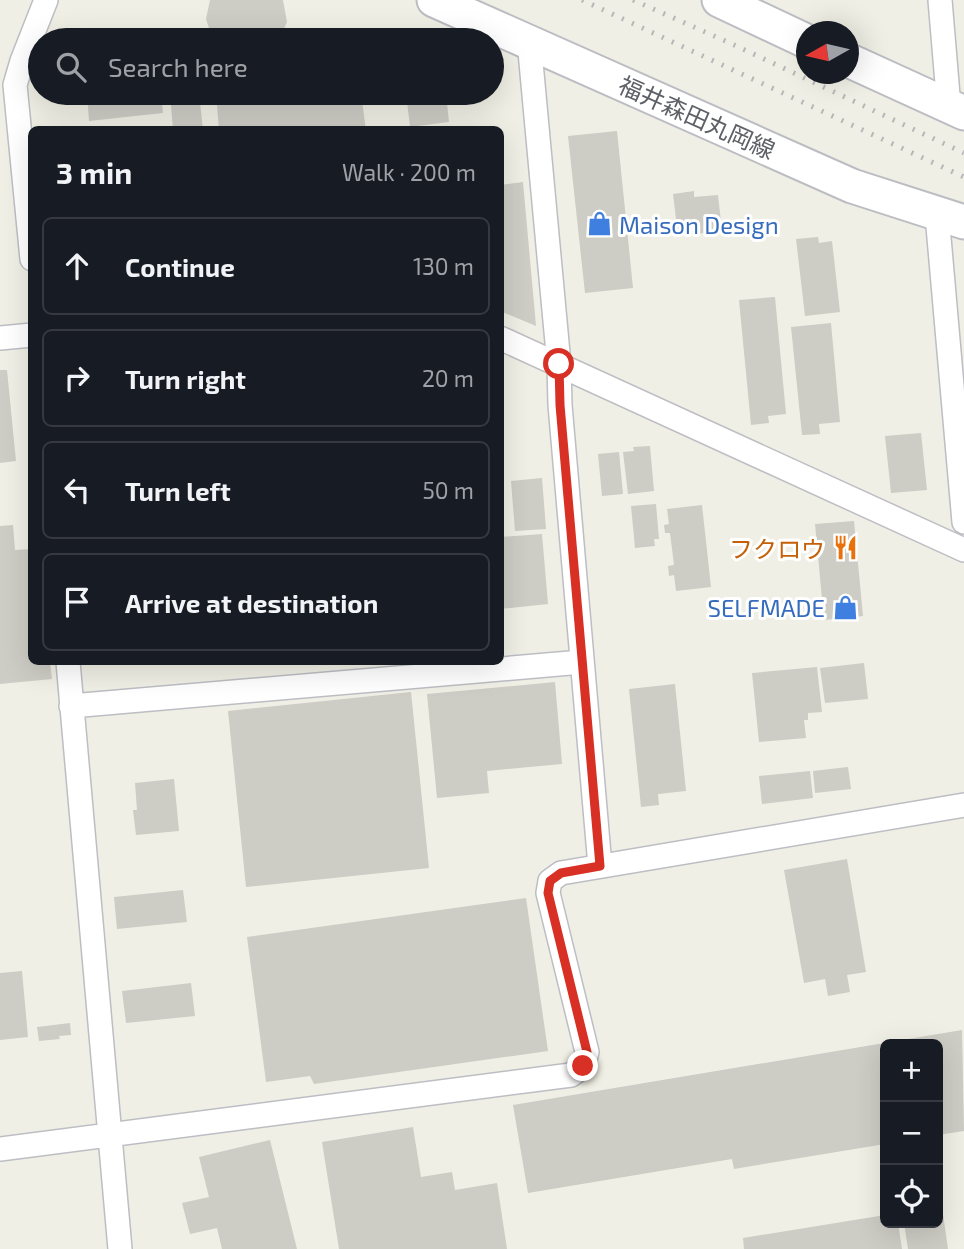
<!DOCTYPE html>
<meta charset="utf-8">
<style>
body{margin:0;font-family:"Exo 2","Noto Sans JP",sans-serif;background:#20242c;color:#f1f3f6}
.controls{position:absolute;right:21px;bottom:21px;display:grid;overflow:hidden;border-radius:10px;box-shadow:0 7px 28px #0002}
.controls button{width:63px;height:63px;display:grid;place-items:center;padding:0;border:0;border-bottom:2px solid #363941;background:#171b24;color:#f1f3f6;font:35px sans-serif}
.compass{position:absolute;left:796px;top:21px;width:63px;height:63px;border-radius:50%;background:#171b24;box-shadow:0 7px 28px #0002;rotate:262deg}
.stop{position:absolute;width:21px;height:21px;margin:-16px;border:5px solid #d93025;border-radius:50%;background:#fff}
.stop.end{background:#d93025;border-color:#fff;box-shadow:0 2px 7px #0008}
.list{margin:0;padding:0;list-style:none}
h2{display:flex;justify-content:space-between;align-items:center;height:91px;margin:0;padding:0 28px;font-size:30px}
h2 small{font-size:23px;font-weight:400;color:#9ea1a6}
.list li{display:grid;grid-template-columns:46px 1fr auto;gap:21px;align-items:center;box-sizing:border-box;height:98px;margin:0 14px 14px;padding:0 14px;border:2px solid #363941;border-radius:10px}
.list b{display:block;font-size:26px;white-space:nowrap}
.list em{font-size:23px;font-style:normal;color:#9ea1a6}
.icon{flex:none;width:38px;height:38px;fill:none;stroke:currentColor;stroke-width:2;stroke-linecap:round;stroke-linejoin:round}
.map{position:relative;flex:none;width:964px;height:1249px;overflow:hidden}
.search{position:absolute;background:#171b24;box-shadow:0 7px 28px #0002;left:28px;top:28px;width:476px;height:77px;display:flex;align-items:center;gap:18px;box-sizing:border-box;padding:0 24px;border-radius:38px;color:#9ea1a6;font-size:26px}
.panel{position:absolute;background:#171b24;box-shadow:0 7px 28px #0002;left:28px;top:126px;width:476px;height:539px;border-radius:10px}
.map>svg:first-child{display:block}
.building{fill:#cdccc5}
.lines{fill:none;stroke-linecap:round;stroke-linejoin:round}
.street-casing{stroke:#bdbec4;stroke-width:26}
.secondary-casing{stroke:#bbbdc3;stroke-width:37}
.street{stroke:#fff;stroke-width:23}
.secondary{stroke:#fff;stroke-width:33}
.rail{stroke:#b6b7b7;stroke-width:5;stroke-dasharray:2 9;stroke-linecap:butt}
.route{stroke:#d93025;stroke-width:9}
.labels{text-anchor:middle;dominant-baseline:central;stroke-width:6;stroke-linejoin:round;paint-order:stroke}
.street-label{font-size:24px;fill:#5d6066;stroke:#fff}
.shop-label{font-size:24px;fill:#366cbe;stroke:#fff;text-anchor:start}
.food-label{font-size:24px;fill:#c56008;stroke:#fff;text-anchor:end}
</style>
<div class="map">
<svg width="964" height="1249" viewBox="0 0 964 1249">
<rect width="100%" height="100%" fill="#f0efe5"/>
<path class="building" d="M210 0H283L287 22 282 33 283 40H213L206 19Z
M87 93H161L163 113 89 121Z
M170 93H199L203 130H173Z
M216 93H361L366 130H219Z
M406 93H446L449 122 410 127Z
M617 131 633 288 585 293 568 136Z
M523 182 536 326 500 311V185Z
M694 191V197L718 195 722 231 678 236 673 194Z
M818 237 819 243 832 241 840 312 805 316 796 239Z
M775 297 786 414 768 416 769 423 751 425 739 300Z
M831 323 840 422 819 424 820 434 802 435 791 327Z
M0 370H7L16 461 0 463Z
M921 433 927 490 891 493 885 436Z
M650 446 654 491 628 494 623 452 634 451 633 447Z
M619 452 623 494 602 496 598 454Z
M542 478 546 529 515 531 511 481Z
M656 504 659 539H654L655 546 635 548 631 506Z
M702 505 711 587 676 591 674 575 669 576 668 566 674 565 670 533H665L664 525 669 524 667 509Z
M854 521 863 616 824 620 815 524Z
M13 525 15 550 32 549V662H50L52 679 0 684V526Z
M542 534 548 604 500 609V537Z
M864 663 868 699 825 703 820 668Z
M817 667 822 712 808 713V720H804L806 738 759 742 752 673Z
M555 682 562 764 487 771 489 793 437 798 427 694Z
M675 684 686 791 658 794 659 805 641 807 629 689Z
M411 692 429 868 246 887 228 711Z
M848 767 851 789 815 793 813 771Z
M810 771 813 798 762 804 759 776Z
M174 779 179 831 136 835 133 810H137L135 783Z
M847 859 866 972 847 975 850 992 828 996 825 979 804 983 784 870Z
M183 890 187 922 117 929 114 897Z
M526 898 548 1051 314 1084 310 1076 266 1082 247 937Z
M22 971 28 1037 0 1040V973Z
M191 983 195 1016 126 1023 122 991Z
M70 1023 71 1035 59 1036 60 1039 39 1041 37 1027Z
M962 1030 964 1131 938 1135V1044H885V1144L734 1169 732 1159 528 1193 513 1105Z
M413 1127 421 1177 452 1172 455 1190 497 1183 507 1249H339L322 1142Z
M270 1140 297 1249H222L217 1228 190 1234 182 1203 209 1197 199 1157Z
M942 1207 948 1249H908L904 1223H938V1208Z
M885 1215V1223H898L902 1249H744L743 1238Z"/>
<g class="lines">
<defs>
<path id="street" d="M940 0 949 107
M529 41 559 364 560 405 600 866
M937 215 964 522
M32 259 15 85 22 61 46 0
M0 338 32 335
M500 338 964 550
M68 662 120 1249
M71 706 582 662
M0 1149 571 1075 583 1066 587 1052 548 893 550 881 561 873 964 805"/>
<path id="secondary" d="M434 0 852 186 964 222
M719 0 806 41
M848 60 964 113"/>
</defs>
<use href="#street" class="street-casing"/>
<use href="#secondary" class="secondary-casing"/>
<use href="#street" class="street"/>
<use href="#secondary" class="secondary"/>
<path class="rail" d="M582 0 964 177
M633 0 730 43 964 153"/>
</g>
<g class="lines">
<path class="route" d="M559 364 560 405 600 866 561 873 550 881 548 893 587 1052 583 1066"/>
</g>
<defs>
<symbol id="shop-bare" viewBox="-9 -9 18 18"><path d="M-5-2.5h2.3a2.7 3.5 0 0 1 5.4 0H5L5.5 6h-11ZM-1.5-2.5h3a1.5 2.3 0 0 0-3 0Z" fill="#3f7fe0" stroke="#fff" stroke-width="2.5" paint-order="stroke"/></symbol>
<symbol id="restaurant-bare" viewBox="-9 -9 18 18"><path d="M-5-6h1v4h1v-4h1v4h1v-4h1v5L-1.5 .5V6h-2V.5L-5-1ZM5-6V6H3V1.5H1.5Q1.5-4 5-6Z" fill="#e8710a" stroke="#fff" stroke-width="2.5" paint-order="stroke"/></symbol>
</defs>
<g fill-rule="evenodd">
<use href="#shop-bare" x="582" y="206" width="35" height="35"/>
<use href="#restaurant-bare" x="828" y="530" width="35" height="35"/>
<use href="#shop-bare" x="828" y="590" width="35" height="35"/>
</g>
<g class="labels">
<g class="street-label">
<text transform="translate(697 117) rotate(24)">福井森田丸岡線</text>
</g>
<g class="shop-label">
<text x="619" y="224">Maison Design</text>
<text x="825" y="607" text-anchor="end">SELFMADE</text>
</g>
<g class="food-label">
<text x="825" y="548">フクロウ</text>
</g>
</g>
</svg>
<div class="controls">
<button>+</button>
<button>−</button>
<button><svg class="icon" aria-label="locate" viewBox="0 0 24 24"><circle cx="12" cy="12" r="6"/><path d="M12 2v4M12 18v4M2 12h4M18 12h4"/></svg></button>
</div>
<svg class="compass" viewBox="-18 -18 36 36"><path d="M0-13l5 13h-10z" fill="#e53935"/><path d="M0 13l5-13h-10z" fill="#9ea1a6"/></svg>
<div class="stop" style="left:559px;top:364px"></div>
<div class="stop end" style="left:583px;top:1066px"></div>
<div class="search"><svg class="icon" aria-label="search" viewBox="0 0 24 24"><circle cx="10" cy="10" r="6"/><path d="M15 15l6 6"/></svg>Search here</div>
<section class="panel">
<h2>3 min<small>Walk · 200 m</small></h2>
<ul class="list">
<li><svg class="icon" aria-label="ahead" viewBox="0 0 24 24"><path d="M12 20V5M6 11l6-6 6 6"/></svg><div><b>Continue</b></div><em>130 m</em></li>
<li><svg class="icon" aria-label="right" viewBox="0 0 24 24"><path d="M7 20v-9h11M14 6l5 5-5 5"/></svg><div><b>Turn right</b></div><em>20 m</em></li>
<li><svg class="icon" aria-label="left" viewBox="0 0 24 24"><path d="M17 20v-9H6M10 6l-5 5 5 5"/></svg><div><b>Turn left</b></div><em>50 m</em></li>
<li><svg class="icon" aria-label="arrive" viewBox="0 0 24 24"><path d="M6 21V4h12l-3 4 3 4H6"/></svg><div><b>Arrive at destination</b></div></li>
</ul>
</section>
</div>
